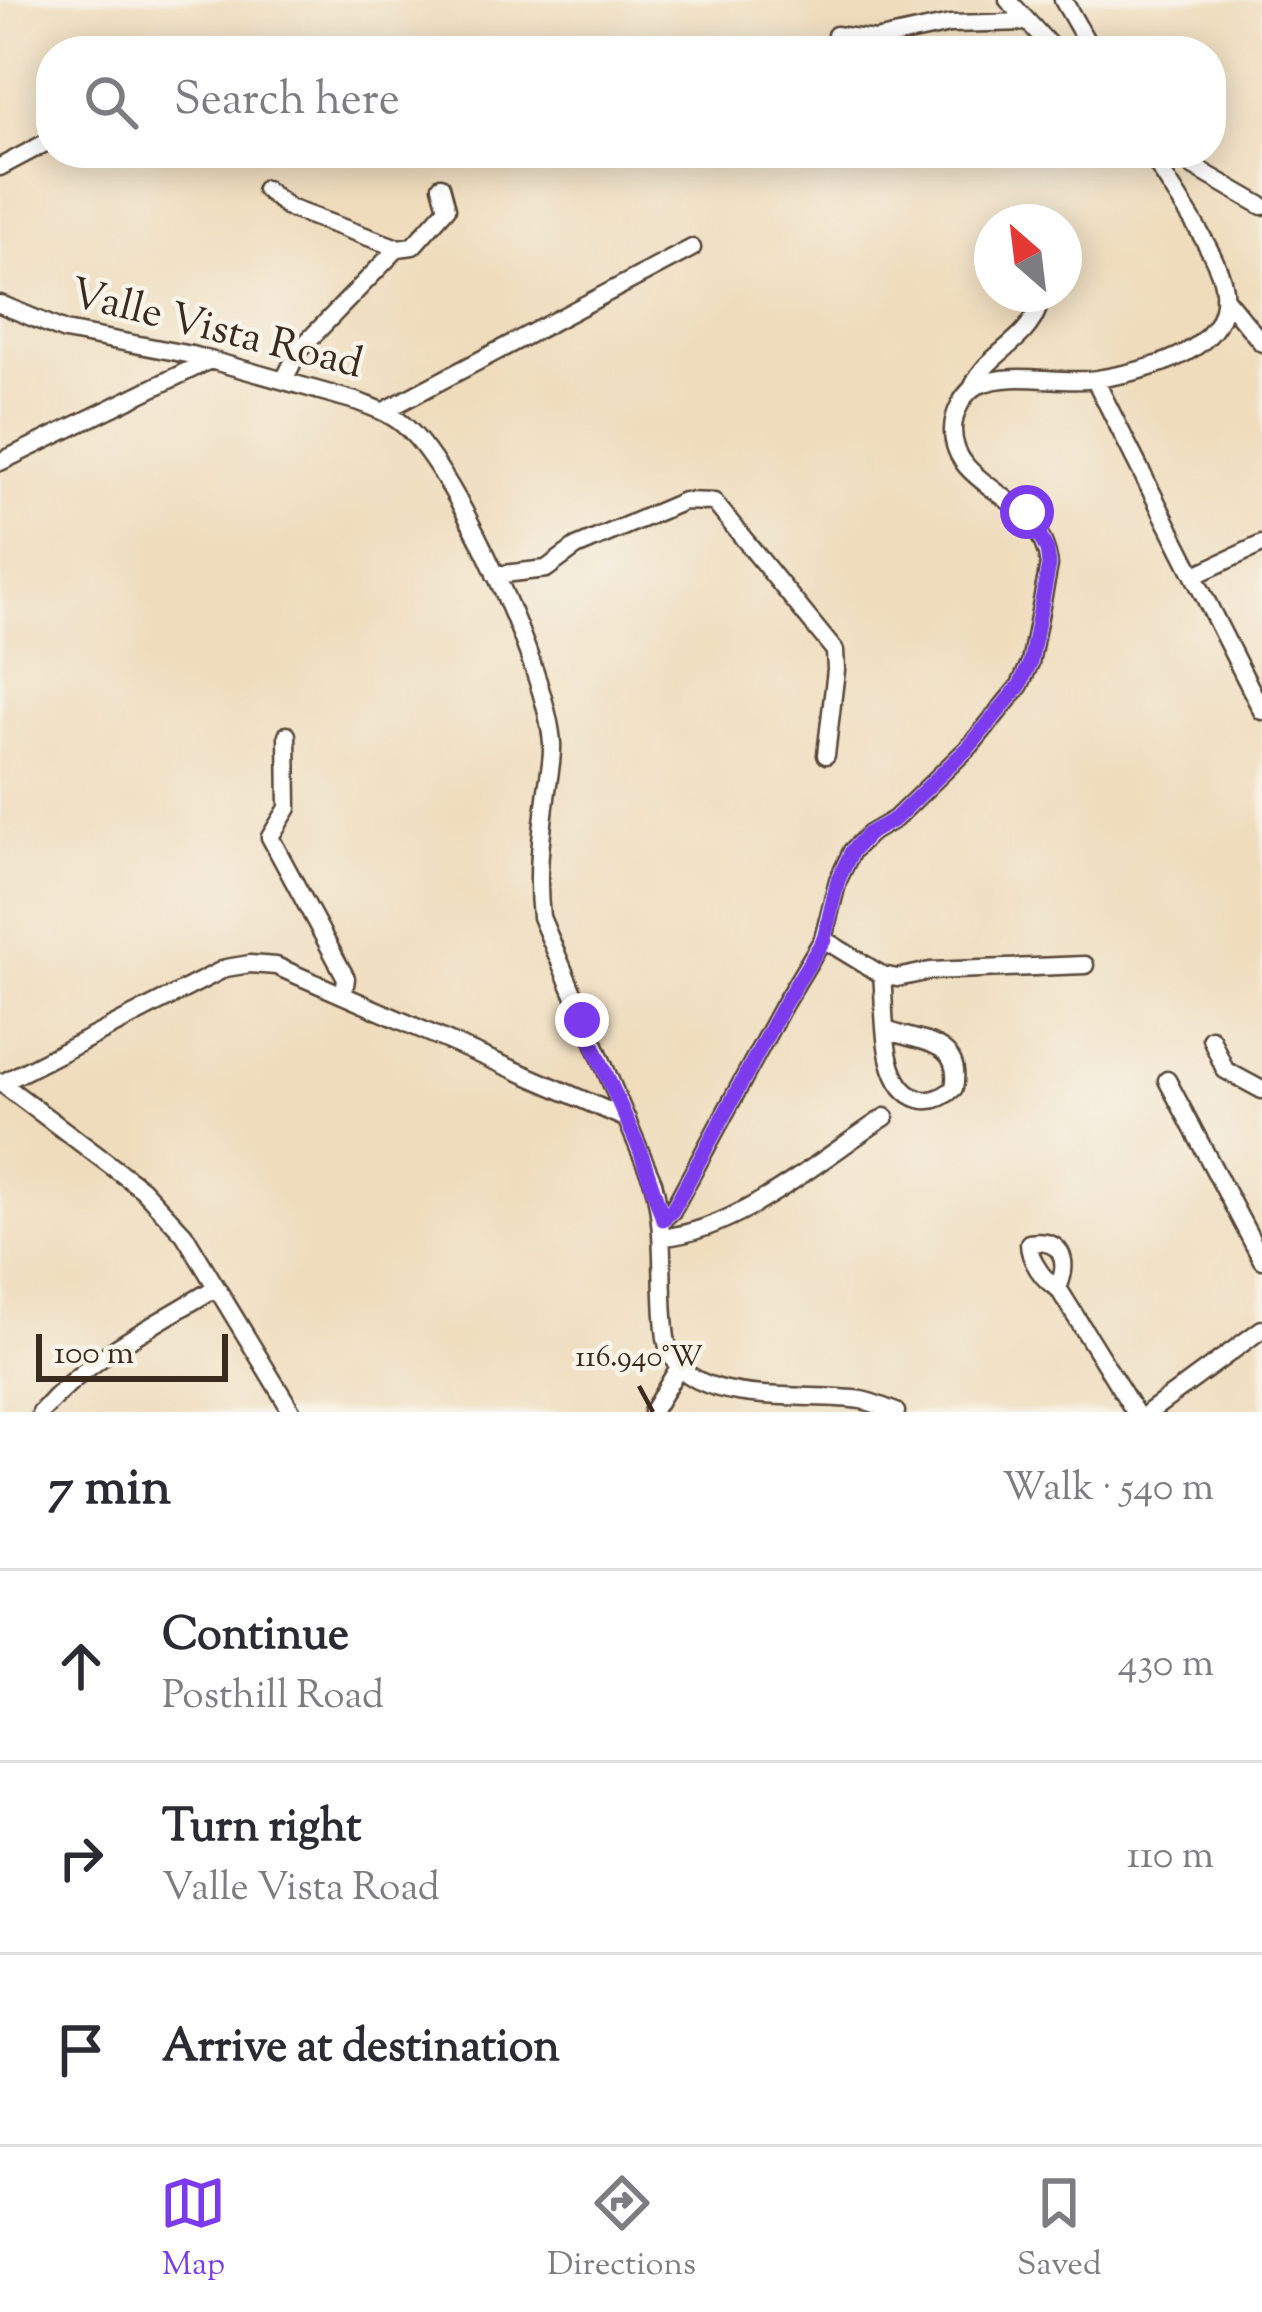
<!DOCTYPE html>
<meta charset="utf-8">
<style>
body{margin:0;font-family:"Sorts Mill Goudy",serif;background:#f7f7f7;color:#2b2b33}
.compass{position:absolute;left:974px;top:204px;width:108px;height:108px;border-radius:50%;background:#fff;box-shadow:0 6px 30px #0003;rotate:332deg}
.scale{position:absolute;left:36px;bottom:30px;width:192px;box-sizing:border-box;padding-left:12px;border:6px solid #3b2a1e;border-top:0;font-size:33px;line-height:42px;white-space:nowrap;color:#3b2a1e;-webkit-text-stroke:9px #f7f3e8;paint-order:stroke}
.stop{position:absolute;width:36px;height:36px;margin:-27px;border:9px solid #7c3aed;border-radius:50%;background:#fff}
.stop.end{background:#7c3aed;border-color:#fff;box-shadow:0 3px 12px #0008}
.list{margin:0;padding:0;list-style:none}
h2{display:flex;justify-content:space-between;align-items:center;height:156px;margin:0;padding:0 48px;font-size:51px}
h2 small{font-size:39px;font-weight:400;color:#7c7c81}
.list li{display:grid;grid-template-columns:78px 1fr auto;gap:36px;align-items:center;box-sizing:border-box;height:192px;padding:0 48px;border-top:3px solid #e1e1e2}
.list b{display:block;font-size:45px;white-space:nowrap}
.list p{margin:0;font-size:39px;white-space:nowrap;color:#7c7c81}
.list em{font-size:39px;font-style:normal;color:#7c7c81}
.icon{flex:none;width:66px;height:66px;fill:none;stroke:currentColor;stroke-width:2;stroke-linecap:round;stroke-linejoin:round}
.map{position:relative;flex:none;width:1262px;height:1412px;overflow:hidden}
.search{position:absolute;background:#fff;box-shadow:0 6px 30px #0003;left:36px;right:36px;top:36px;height:132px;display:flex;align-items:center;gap:30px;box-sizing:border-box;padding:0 42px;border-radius:48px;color:#7c7c81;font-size:45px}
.sheet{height:732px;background:#fff}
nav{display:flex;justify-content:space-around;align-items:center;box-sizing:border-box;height:168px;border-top:3px solid #e1e1e2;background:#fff;font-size:33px;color:#7c7c81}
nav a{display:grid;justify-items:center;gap:6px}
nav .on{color:#7c3aed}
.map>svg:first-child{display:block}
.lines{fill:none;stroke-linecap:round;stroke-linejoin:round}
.minor-casing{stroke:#564536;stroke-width:21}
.minor{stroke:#fff;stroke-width:16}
.route{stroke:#7c3aed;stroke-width:15}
.ticks{fill:none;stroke:#3b2a1e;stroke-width:4.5}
.labels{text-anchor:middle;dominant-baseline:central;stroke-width:9;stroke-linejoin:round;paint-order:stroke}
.street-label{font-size:42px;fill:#3b2a1e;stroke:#f7f3e8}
.ticks-label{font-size:30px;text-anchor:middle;fill:#3b2a1e;stroke:#f7f3e8;stroke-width:9;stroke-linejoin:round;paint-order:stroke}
</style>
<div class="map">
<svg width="1262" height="1412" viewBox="0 0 1262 1412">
<rect width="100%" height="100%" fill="#f7f3e8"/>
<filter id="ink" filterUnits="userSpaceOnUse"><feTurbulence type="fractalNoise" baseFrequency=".00833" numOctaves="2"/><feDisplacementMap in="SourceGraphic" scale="24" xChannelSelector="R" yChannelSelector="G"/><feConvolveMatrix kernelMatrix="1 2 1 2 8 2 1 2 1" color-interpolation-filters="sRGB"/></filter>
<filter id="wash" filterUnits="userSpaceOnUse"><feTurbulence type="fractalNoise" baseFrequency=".004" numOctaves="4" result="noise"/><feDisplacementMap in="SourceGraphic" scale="48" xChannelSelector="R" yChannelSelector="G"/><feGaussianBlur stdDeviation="2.7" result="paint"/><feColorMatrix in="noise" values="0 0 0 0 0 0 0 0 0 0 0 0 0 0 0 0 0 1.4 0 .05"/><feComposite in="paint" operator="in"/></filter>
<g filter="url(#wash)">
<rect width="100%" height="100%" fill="#efdcbc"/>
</g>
<g filter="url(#ink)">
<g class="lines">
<defs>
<path id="minor" d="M1008 0 1055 51
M1063 0 1092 51
M836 35 875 40 950 24 1028 22
M1170 153 1262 206
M0 167 51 140
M265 189 289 208 398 248 299 350 285 378
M398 248 413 246 447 208 441 186
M1224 297 1262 343
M0 304 65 331 192 355 359 402C376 409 393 414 407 428 458 475 547 673 552 743 553 760 548 780 546 798 541 838 536 876 541 917L653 1182C667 1234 659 1285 666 1338 676 1412 807 1391 861 1400 873 1402 885 1408 896 1412
M1095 380 1262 711
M973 386C987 353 1026 343 1038 308L1034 297
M384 411 692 248
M0 462 210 360
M495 575 546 569 576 547 684 501 714 502 835 651 836 670 826 755
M1195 575 1262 544
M287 735 288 808 270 837 346 978 344 993
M823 939 882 975 897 978 930 971 1085 965
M882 975C886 1007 878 1087 919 1099 933 1103 944 1097 954 1088 964 1039 915 1042 886 1030
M1211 1038 1225 1070 1262 1090
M1167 1080 1262 1260
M0 1082 142 1189 184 1234 292 1412
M0 1084 226 968 250 964 276 966 627 1119
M663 1219 672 1211 784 1004 823 939 838 880 852 851 869 834 895 819 971 745 1020 685 1030 663 1049 565C1040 491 953 491 953 430 953 414 964 390 979 385 1014 370 1060 385 1097 379 1147 371 1241 350 1222 280 1212 244 1170 187 1150 153
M664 1237C739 1230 822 1158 885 1117
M1058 1288C1070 1260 1062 1238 1029 1243 1029 1259 1043 1281 1058 1288L1135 1412
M41 1412C87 1358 155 1325 215 1288
M652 1412 679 1367
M1149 1412 1262 1329"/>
</defs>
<use href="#minor" class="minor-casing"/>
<use href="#minor" class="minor"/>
</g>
</g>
<g class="lines" filter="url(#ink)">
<path class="route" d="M582 1020 640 1150 663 1219 672 1211 784 1004 824 939 838 880 852 851 868 834 895 819 970 746 1020 685 1030 663 1049 565 1047 550 1027 512"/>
</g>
<path class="ticks" d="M639 1386 653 1412"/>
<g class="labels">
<g class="street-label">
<text transform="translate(216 331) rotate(14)">Valle Vista Road</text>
</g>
</g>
<g class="ticks-label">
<text x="639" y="1366">116.940°W</text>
</g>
</svg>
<svg class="compass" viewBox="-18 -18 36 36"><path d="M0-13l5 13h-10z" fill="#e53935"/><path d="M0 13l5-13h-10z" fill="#7c7c81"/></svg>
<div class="scale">100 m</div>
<div class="stop" style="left:1027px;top:512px"></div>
<div class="stop end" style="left:582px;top:1020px"></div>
<div class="search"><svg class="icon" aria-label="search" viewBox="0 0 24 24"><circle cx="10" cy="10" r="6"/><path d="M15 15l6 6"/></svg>Search here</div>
</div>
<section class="sheet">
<h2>7 min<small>Walk · 540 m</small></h2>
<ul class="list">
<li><svg class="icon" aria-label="ahead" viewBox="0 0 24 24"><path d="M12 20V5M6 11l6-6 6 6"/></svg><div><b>Continue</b><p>Posthill Road</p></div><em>430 m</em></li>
<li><svg class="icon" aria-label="right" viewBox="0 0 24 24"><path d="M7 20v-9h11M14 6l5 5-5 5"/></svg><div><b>Turn right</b><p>Valle Vista Road</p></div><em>110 m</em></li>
<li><svg class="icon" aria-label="arrive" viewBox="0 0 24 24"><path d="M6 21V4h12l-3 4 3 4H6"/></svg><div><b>Arrive at destination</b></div></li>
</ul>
</section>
<nav>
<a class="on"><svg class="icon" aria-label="map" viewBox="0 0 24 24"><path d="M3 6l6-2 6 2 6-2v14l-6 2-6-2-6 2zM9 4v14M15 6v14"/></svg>Map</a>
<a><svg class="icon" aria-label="directions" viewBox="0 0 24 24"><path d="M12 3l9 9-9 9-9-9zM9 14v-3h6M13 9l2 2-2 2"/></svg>Directions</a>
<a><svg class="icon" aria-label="saved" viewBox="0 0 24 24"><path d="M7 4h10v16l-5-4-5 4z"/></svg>Saved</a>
</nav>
